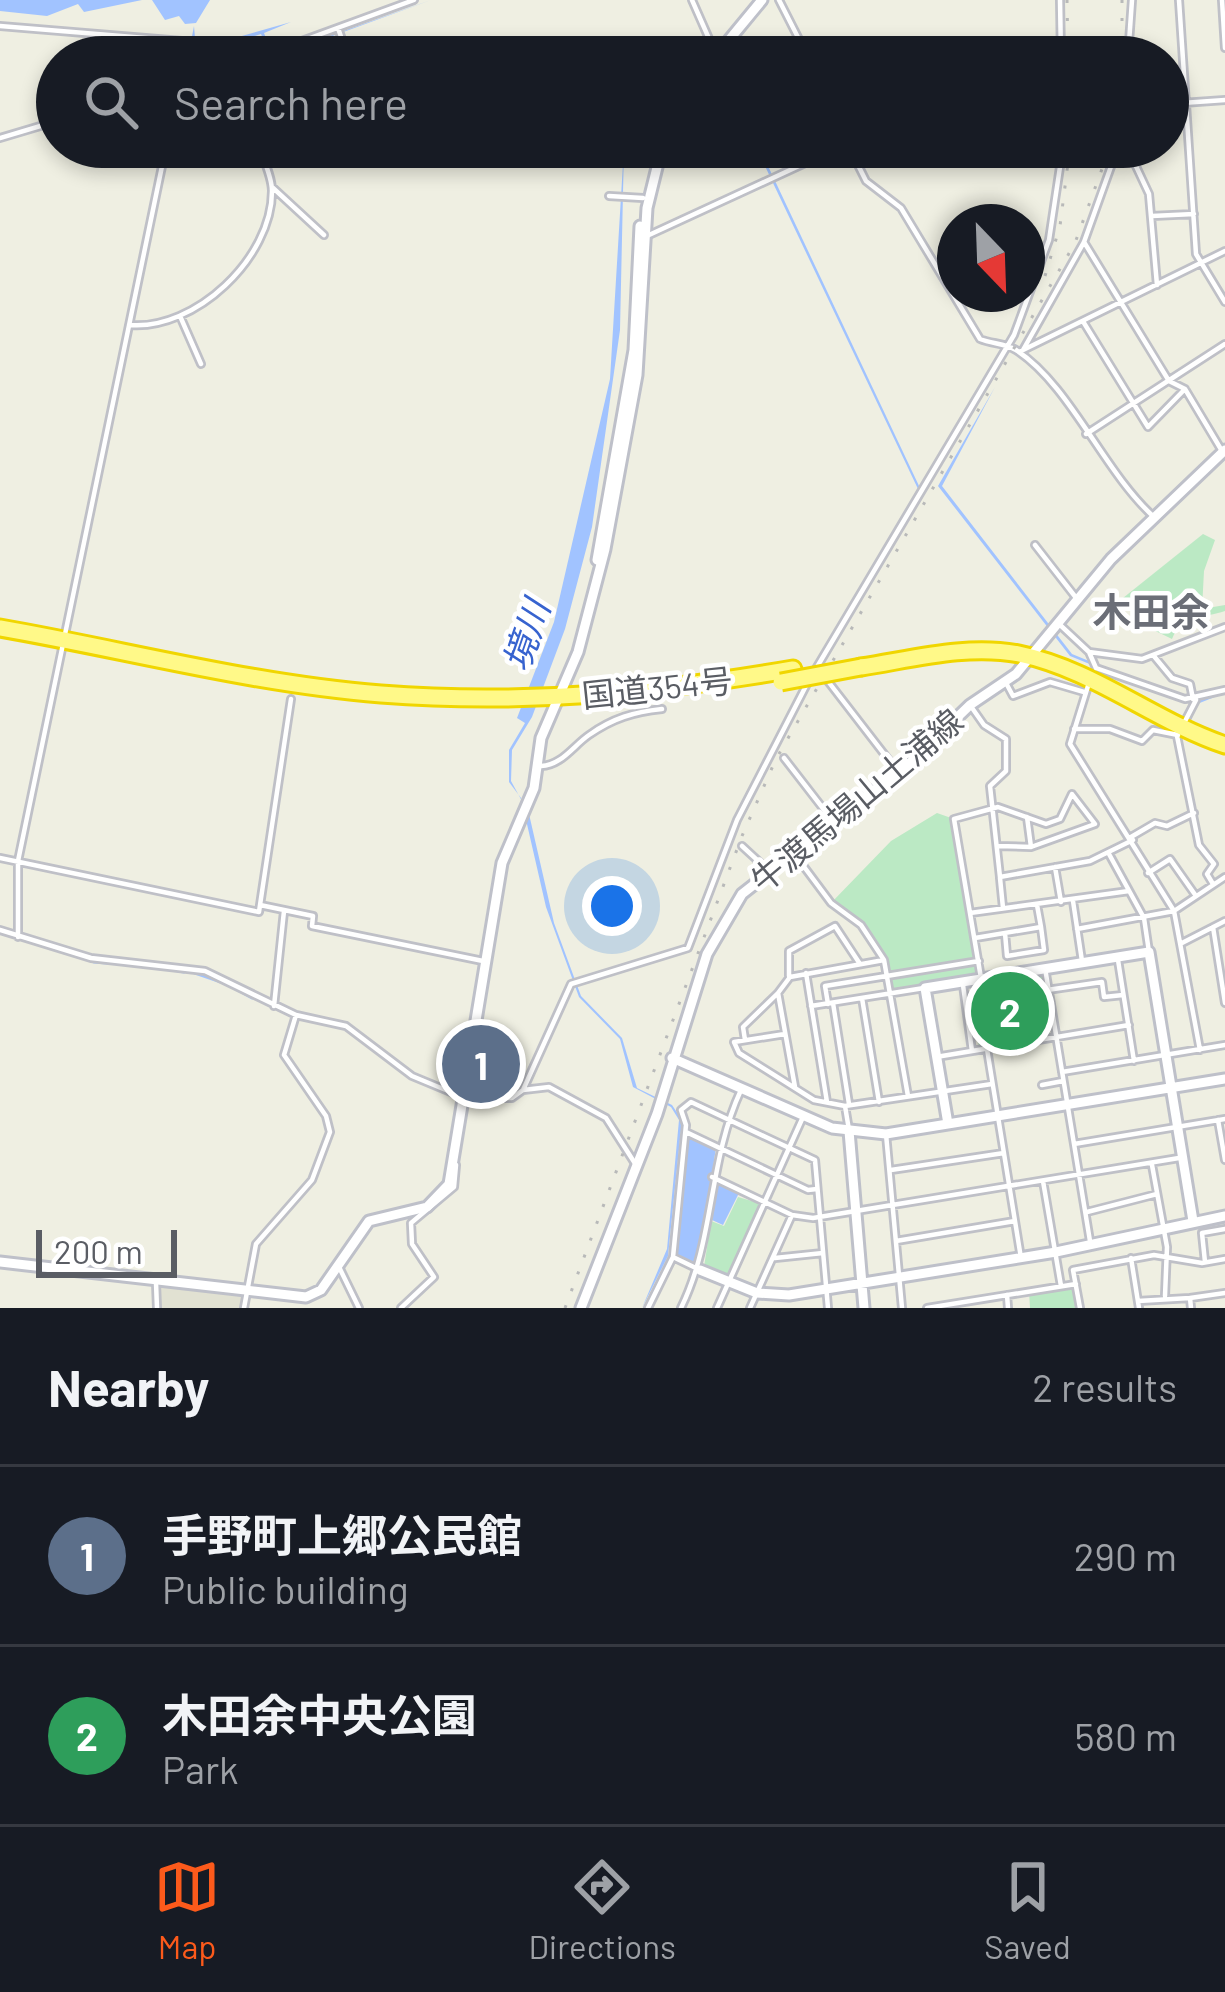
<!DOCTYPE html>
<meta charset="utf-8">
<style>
body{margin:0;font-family:Barlow,"Noto Sans JP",sans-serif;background:#20242c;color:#f1f3f6}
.compass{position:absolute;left:937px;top:204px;width:108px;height:108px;border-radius:50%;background:#171b24;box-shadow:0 6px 18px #0003;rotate:157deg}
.scale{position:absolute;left:36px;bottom:30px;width:141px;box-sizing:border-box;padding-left:12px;border:6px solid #5a5d64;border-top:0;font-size:33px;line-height:42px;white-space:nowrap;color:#5a5d64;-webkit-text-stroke:9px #fff;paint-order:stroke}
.you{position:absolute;left:612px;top:906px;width:42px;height:42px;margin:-30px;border:9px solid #fff;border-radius:50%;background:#1a73e8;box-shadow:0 0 0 18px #1a73e833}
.badge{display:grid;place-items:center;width:78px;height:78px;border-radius:50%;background:#fc5a1b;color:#fff;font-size:39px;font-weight:700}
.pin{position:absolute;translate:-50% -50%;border:6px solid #fff;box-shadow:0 3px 12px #0006}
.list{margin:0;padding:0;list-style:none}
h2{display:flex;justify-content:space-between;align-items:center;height:156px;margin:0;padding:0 48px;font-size:51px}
h2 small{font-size:39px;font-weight:400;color:#9ea1a6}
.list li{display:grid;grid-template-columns:78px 1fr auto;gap:36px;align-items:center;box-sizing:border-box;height:180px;padding:0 48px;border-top:3px solid #363941}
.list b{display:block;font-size:45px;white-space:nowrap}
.list p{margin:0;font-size:39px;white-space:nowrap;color:#9ea1a6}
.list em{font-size:39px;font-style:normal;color:#9ea1a6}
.icon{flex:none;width:66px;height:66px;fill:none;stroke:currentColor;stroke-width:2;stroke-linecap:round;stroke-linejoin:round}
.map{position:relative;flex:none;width:1225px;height:1308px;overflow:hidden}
.search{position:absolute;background:#171b24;box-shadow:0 6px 18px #0003;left:36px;right:36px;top:36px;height:132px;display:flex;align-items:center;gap:30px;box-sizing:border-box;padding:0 42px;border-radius:66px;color:#9ea1a6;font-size:45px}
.sheet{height:516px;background:#171b24}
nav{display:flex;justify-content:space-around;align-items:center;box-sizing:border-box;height:168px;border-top:3px solid #363941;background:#171b24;font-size:33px;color:#9ea1a6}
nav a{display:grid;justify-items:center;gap:6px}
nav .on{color:#fc5a1b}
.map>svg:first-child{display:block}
.education{fill:#e1e1d2}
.green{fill:#bbe9c4}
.water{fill:#a1c3ff}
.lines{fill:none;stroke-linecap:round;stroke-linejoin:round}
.stream{stroke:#a1c3ff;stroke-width:3}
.street-casing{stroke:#bfc0c7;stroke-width:10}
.secondary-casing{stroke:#bec0c9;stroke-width:15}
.highway-casing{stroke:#f0d600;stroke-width:21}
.street{stroke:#fff;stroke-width:4.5}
.secondary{stroke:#fff;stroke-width:9}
.highway{stroke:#fff988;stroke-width:15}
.rail{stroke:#b8b9b9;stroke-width:3;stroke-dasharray:3 15;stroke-linecap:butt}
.highway-bridge-casing{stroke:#f0d600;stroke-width:21;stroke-linecap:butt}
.highway-bridge{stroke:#fff988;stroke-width:15}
.labels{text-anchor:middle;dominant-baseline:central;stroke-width:9;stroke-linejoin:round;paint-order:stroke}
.street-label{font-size:33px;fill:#5a5d64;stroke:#fff}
.water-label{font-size:36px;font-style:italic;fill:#3763cf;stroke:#fff}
.quarter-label{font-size:39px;font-weight:bold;fill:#6b6e77;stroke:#fff}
</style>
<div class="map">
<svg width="1225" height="1308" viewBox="0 0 1225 1308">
<rect width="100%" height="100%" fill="#efefe2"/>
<path class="education" d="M158 1282 243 1294 242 1308H158Z"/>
<path class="green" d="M1203 534 1215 540 1204 571 1202 609 1225 605V611C1204 618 1181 616 1172 639L1141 624 1123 598Z
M937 813 954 819 981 978 892 993C886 952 863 926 831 903L891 841Z
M1038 973 1043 976 1050 1036 979 1048 971 984Z
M738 1197 762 1204 728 1279 704 1267 711 1221 724 1226Z
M1076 1284 1080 1308H1030L1029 1291Z"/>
<path class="water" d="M0 0H142L84 12 78 4 47 16 0 11Z
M152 0H210L196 23 185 24 179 16 165 20Z
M431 0 275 57H271L261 34 216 48 213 39 194 40V55L203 57H188L194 26 195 38 215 37 217 43 291 22 264 33 273 56Z
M624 147 620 330 592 527 565 629 532 717 512 750 511 781 529 814 554 923 581 996 622 1038 637 1088 672 1105 682 1120 668 1256 642 1308 667 1249 679 1120 671 1107 633 1087 620 1039 579 997 546 907 521 798 509 782V750L525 723 517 718 554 622 610 379Z
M756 147H759L920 488 918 489Z
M995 387 942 486 1072 654 1184 700 1225 693 1197 704 1183 702 1070 656 938 486Z
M686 1133 716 1147 699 1268 674 1257Z
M713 1178 741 1189 723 1225 712 1220Z"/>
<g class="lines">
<path class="stream" d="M94 962 121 964
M125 964 129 965
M141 966 159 968
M162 969 174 970
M178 971 184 972
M195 973 224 983
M227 984 252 998"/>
<defs>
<path id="street" d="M692 0 714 50
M779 0 808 57
M1060 0 1061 57
M1179 0 1196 254 1225 302
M1222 0 1225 48
M0 26 182 41 180 57
M338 28 348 57
M258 57 414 0
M1032 57 1061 44
M1128 57 1132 0
M1168 104 1225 100
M0 138 57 121
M849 147 866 181 901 208 980 339C992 344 1005 343 1016 350 1071 386 1103 471 1154 517
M1127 147 1149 194 1157 285
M272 187 324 235
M609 196 643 198
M1152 216 1194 214
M649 235 840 147
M1084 242 1169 381 1185 389 1222 451
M180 316 201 364
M1084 323 1148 427 1185 389
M129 325C195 331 272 258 272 191 272 177 264 161 259 147
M1023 350 1084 242 1118 147
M1021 351 1225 251
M1086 434 1225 344
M1035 545 1077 599
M1058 623 1089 652 1096 668
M1089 652 1142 659 1225 627
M1153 655 1172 678 1190 684 1193 699
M1096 668 1185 699 1225 690
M814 672 1014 335 1049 240 1063 147
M827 680 898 772
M1006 683 1013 696 1050 682 1084 692
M1088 686 1070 744 1174 911 1200 1050
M970 705 984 725 1006 739V771L990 786 1000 877 1090 861 1133 840
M1183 725 1196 700
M1074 729H1110L1142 741 1153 730 1178 735
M1177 736 1199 845 1214 864 1207 874 1213 884
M784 758 832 820
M541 766C562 765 573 746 589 735 613 718 634 712 662 709
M1027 817 1031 847
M1131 837 1155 823 1167 826 1194 813
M742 846 768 870
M1109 854 1144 918 1149 952
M796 856 831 903 861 925 884 960 908 1096
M0 858 259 912 260 905 313 916 312 926 483 961
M1055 867 1061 902
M1148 873 1170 859 1196 896
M1000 878 1003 908
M1073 901 1082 961
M260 905 291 699
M970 913 1129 891
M1213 927 1225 1003
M1077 929 1174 911 1225 877
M0 930 91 958 205 971 296 1015 346 1026 412 1076 465 1098H512L523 1090 571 984 688 948 737 820 808 682
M1005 933 1007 956 1044 950 1041 927
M18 937V861L166 147
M975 938 1041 927 1037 905
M1182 943 1225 921
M1118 960 1134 1061
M1045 968 1090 1241
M806 973 827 1102
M789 976V951L835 926 860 964
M981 978 954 819 998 807 1046 824 1060 819 1072 794 1095 824 1031 847 997 846
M963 985 972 1051
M1047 990 1102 982 1104 997 1123 995
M862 998 879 1102
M833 1003 849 1104
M828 1004 825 986 979 961
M274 1006 284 911
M811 1006 924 988
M785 1034 734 1042 739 1053 814 1100 845 1106 992 1084
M745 1040 743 1027 778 993
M987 1049 1021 1258
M936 1057 1129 1025
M1062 1072 1225 1045
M1042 1085 1063 1081
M795 1087 778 993 790 977 884 960
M523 1090 549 1087 606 1118 636 1165
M845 1106 849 1130
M1218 1120 1225 1160
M686 1132 808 1190 817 1189
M886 1134 902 1308
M1074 1144 1225 1119
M1152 1165 1167 1247 1165 1296
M891 1170 1004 1153
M712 1177 792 1215 813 1218 1179 1158
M1043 1181 1061 1286
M1087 1212 1157 1194
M896 1241 1015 1221
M673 1257 700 1270
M775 1258 823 1253
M1131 1258 1139 1308
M1205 1262 1202 1233 1225 1229
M340 1269 359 1308
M156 1283 157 1308
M1007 1295 1008 1308
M1190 1298 1225 1293
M1138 1301 1190 1298 1191 1308
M244 1308 256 1244 312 1180 330 1132 326 1116 284 1055 296 1015
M401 1308 434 1277 412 1244 411 1223 454 1187 456 1165
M648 1308 673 1257 686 1125 681 1110 691 1102 815 1160 828 1308
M681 1308C715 1239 708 1161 741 1090
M717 1308 803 1117
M750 1308 792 1215
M927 1308 1076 1284
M1080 1308 1073 1270 1154 1255 1202 1263 1225 1259"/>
<path id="secondary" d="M715 57 762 0
M597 560 634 350 640 226
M672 1058 832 1128 886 1134 1225 1079
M948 1124 925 988 1149 952 1193 1221
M849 1131 864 1308
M0 1262 306 1297 321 1290 369 1221 427 1207 449 1184 502 863 534 788 541 738 578 652 605 549 637 375 647 208 662 147
M700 1270 757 1293 789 1295 1056 1252 1225 1216
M581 1308 657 1114 707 954 742 894 912 761 970 705 1016 674 1111 559 1225 450"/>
<path id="highway" d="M0 628C126 650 253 684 381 694 520 705 655 693 793 669
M861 667C913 659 967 644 1019 654 1093 669 1154 721 1225 745"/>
</defs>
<use href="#street" class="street-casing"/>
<use href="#secondary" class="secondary-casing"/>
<use href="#highway" class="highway-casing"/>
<use href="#street" class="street"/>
<use href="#secondary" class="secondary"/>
<use href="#highway" class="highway"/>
<path class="rail" d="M1067 0 1068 57
M1122 57V0
M1045 276 1060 226 1070 147
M565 1308 742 836 776 759 1075 243 1110 147"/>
<defs>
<path id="highway-bridge" d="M781 682 861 667"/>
</defs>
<use href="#highway-bridge" class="highway-bridge-casing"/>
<use href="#highway-bridge" class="highway-bridge"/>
</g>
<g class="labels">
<g class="street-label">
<text transform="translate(657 687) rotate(-6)">国道354号</text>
<text transform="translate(856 800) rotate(-40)">牛渡馬場山土浦線</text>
</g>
<g class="water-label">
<text transform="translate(525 635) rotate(-71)">境川</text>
</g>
<g class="quarter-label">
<text x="1151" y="610">木田余</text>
</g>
</g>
</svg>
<svg class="compass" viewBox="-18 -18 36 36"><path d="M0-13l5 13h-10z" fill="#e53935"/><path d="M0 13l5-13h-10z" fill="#9ea1a6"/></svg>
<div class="scale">200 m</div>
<div class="you"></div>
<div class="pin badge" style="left:481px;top:1064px;background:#5c6f8a">1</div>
<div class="pin badge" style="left:1010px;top:1011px;background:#2e9e5b">2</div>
<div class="search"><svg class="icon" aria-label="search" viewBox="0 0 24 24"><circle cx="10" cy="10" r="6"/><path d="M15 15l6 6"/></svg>Search here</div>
</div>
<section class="sheet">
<h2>Nearby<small>2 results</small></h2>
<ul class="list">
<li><span class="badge" style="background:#5c6f8a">1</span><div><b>手野町上郷公民館</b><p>Public building</p></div><em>290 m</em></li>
<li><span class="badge" style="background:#2e9e5b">2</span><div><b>木田余中央公園</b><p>Park</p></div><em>580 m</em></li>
</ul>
</section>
<nav>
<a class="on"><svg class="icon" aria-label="map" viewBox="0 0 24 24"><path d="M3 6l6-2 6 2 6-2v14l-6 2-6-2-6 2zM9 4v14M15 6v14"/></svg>Map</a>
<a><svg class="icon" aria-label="directions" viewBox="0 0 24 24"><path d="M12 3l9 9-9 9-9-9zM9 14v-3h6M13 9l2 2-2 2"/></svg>Directions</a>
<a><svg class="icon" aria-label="saved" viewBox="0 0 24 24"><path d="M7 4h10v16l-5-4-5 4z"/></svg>Saved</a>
</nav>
